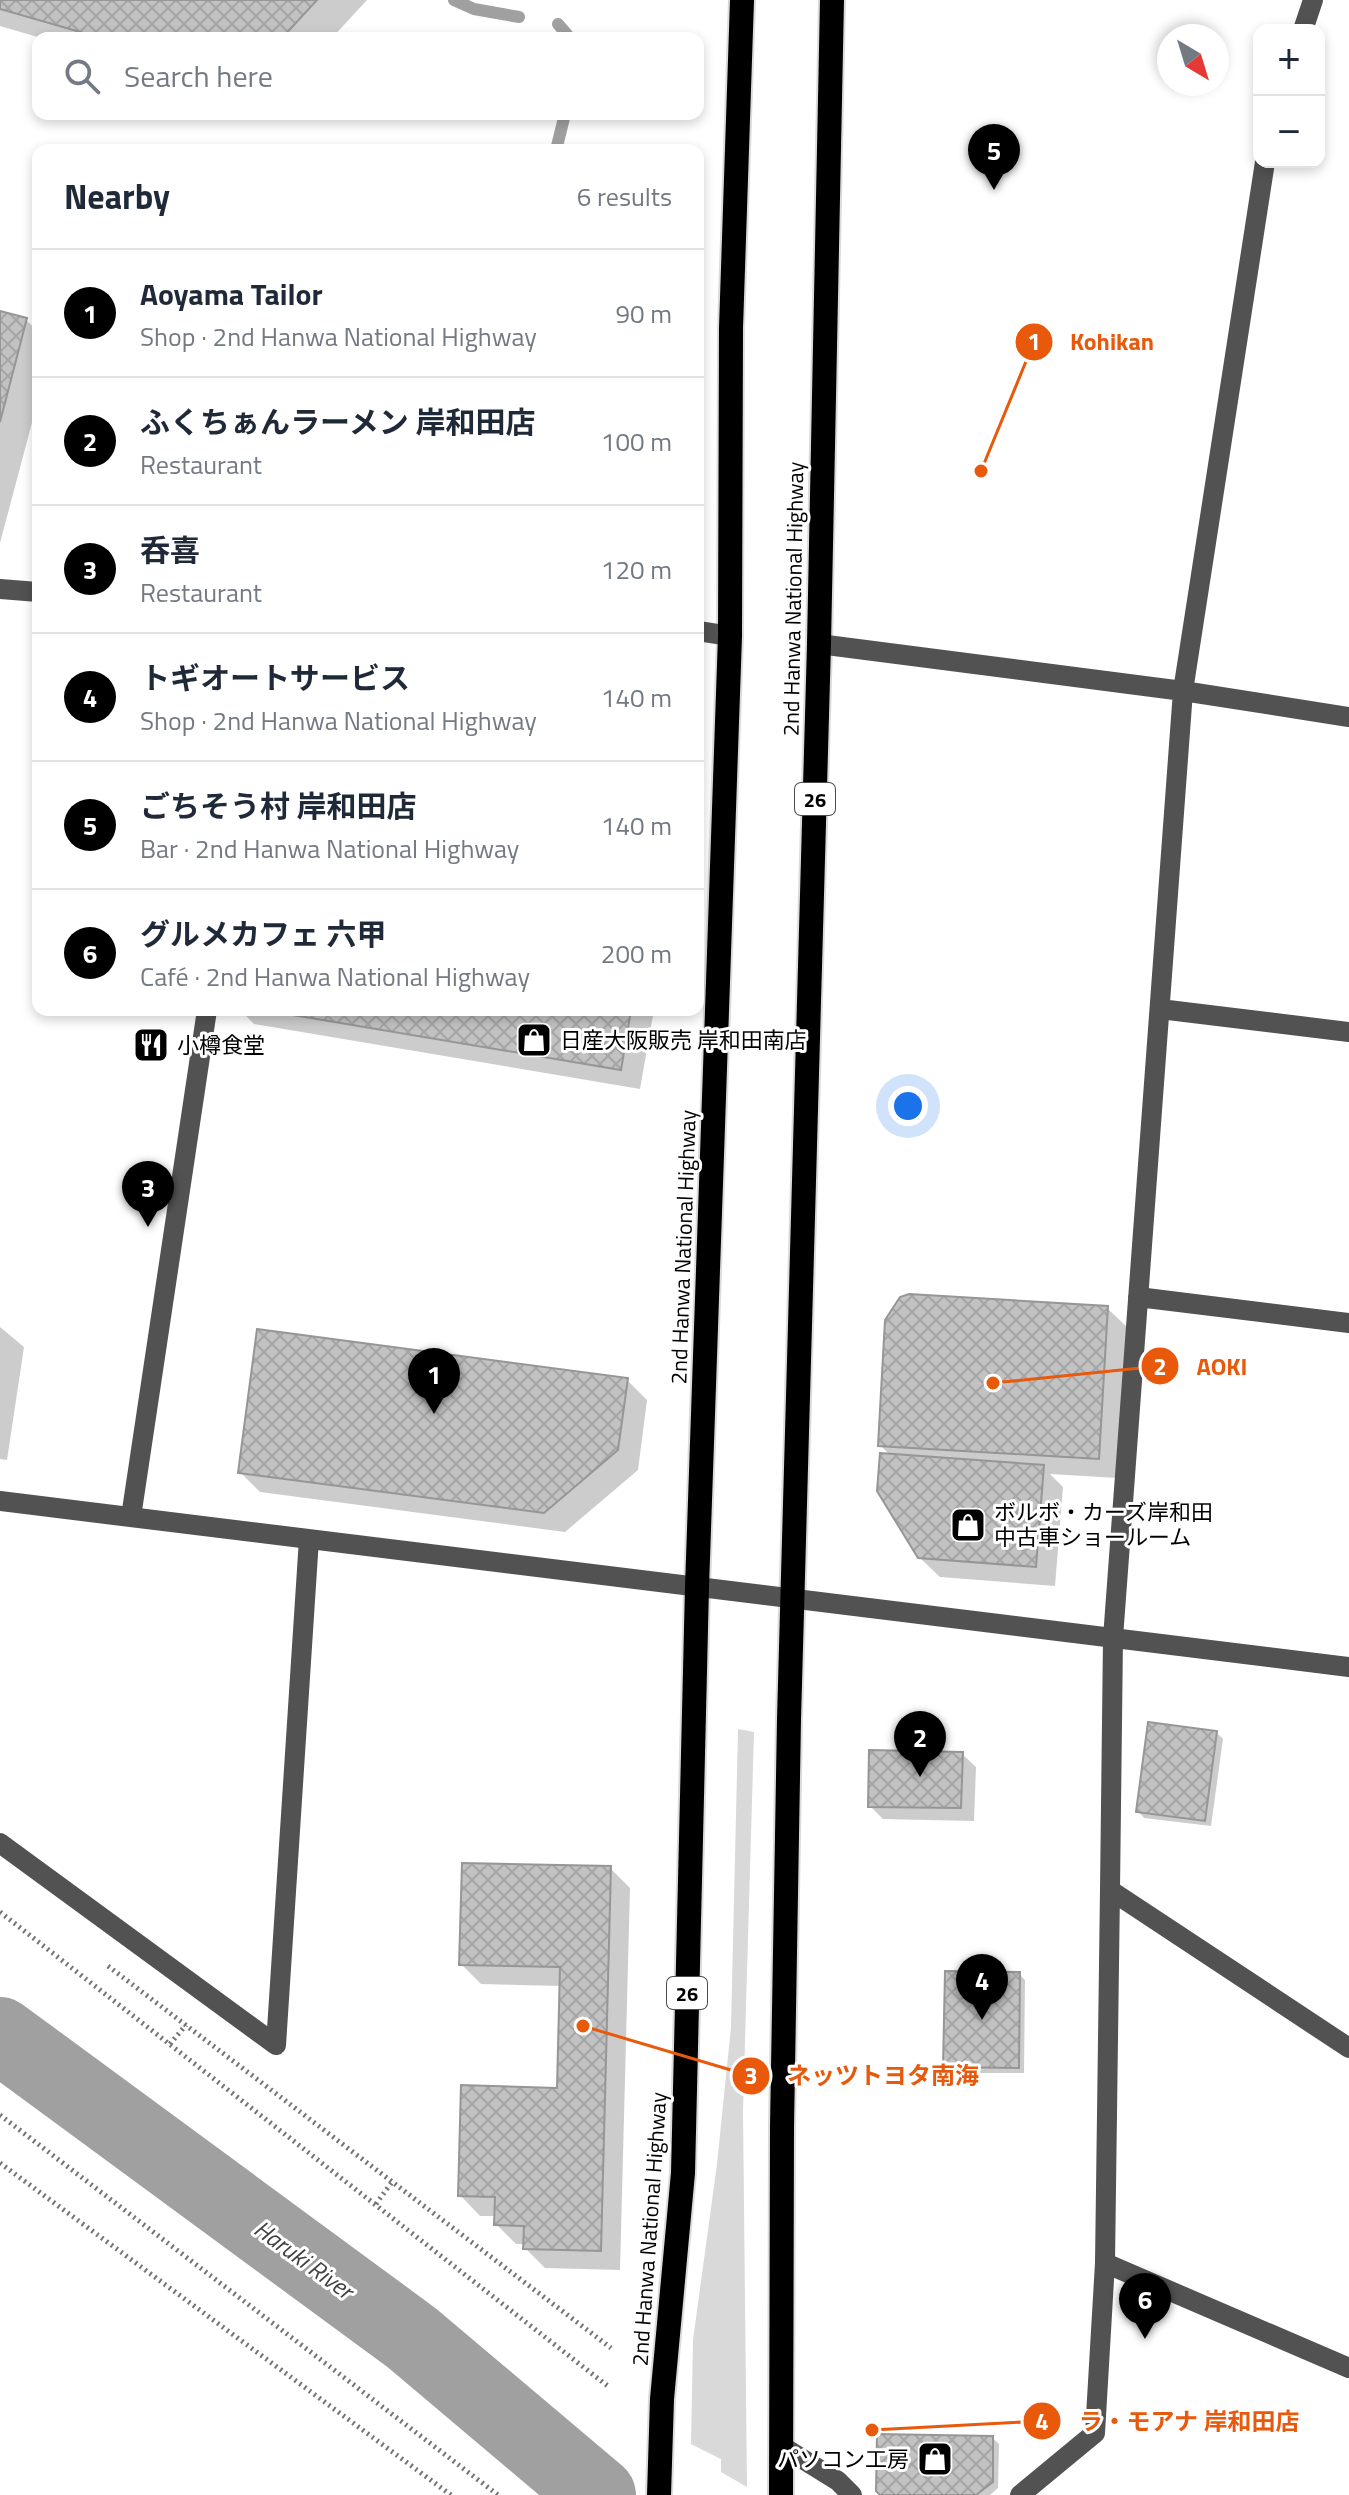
<!DOCTYPE html>
<meta charset="utf-8">
<style>
body{margin:0;font-family:"Titillium Web","Noto Sans JP",sans-serif;background:#f6f6f7;color:#1f2937}
.controls{position:absolute;right:24px;top:24px;display:grid;overflow:hidden;border-radius:16px;box-shadow:0 4px 12px #0003}
.controls button{width:72px;height:72px;display:grid;place-items:center;padding:0;border:0;border-bottom:2px solid #e0e1e3;background:#fff;color:#1f2937;font:40px sans-serif}
.compass{position:absolute;left:1157px;top:24px;width:72px;height:72px;border-radius:50%;background:#fff;box-shadow:0 4px 12px #0003;rotate:142deg}
.you{position:absolute;left:908px;top:1106px;width:28px;height:28px;margin:-20px;border:6px solid #fff;border-radius:50%;background:#1a73e8;box-shadow:0 0 0 12px #1a73e833}
.badge{display:grid;place-items:center;width:52px;height:52px;border-radius:50%;background:#000;color:#fff;font-size:26px;font-weight:700}
.pin{position:absolute;translate:-50% -66px;filter:drop-shadow(0 2px 4px #0008)}
.pin::after{content:'';position:absolute;top:42px;width:28px;height:24px;background:inherit;clip-path:polygon(0 0,100% 0,50% 100%)}
.list{margin:0;padding:0;list-style:none}
h2{display:flex;justify-content:space-between;align-items:center;height:104px;margin:0;padding:0 32px;font-size:34px}
h2 small{font-size:26px;font-weight:400;color:#747a83}
.list li{display:grid;grid-template-columns:52px 1fr auto;gap:24px;align-items:center;box-sizing:border-box;height:128px;padding:0 32px;border-top:2px solid #e0e1e3}
.list b{display:block;font-size:30px;white-space:nowrap}
.list p{margin:0;font-size:26px;white-space:nowrap;color:#747a83}
.list em{font-size:26px;font-style:normal;color:#747a83}
.icon{flex:none;width:44px;height:44px;fill:none;stroke:currentColor;stroke-width:2;stroke-linecap:round;stroke-linejoin:round}
.map{position:relative;flex:none;width:1349px;height:2495px;overflow:hidden}
.search{position:absolute;background:#fff;box-shadow:0 4px 12px #0003;left:32px;top:32px;width:672px;height:88px;display:flex;align-items:center;gap:20px;box-sizing:border-box;padding:0 28px;border-radius:16px;color:#747a83;font-size:30px}
.panel{position:absolute;background:#fff;box-shadow:0 4px 12px #0003;left:32px;top:144px;width:672px;height:872px;border-radius:16px}
.map>svg:first-child{display:block}
.green{fill:#d9d9d9}
.shadow{fill:#0003}
.lines{fill:none;stroke-linecap:round;stroke-linejoin:round}
.stream{stroke:#a0a0a0;stroke-width:12}
.river{stroke:#a0a0a0;stroke-width:76}
.building{fill:url(#building-cross-hatch);stroke:#969696;stroke-width:2}
.highway-casing{stroke:#dbdbdb;stroke-width:28}
.path{stroke:#747474;stroke-width:5;stroke-dasharray:2 4;stroke-linecap:butt}
.minor{stroke:#525252;stroke-width:20}
.highway{stroke:#000;stroke-width:24}
.labels{text-anchor:middle;dominant-baseline:central;stroke-width:6;stroke-linejoin:round;paint-order:stroke}
.shield{fill:#fff;stroke:#4c4c4c;stroke-width:2}
.shield-label{font-size:20px;font-weight:bold;fill:#000}
.street-label{font-size:22px;fill:#000;stroke:#fff}
.poi-label{font-size:22px;fill:#000;stroke:#fff;text-anchor:start}
.water-label{font-size:24px;font-style:italic;fill:#414141;stroke:#fff}
.leader{fill:none;stroke:#e8590c;stroke-width:3}
.callout-dot{fill:#e8590c;stroke:#fff;stroke-width:3}
.mark-label{font-size:24px;text-anchor:middle;font-weight:bold;fill:#fff}
.callout-label{font-size:24px;text-anchor:middle;font-weight:bold;fill:#e8590c;stroke:#fff;stroke-width:6;stroke-linejoin:round;paint-order:stroke}
</style>
<div class="map">
<svg width="1349" height="2495" viewBox="0 0 1349 2495">
<defs>
<pattern id="building-cross-hatch" width="8" height="8" patternUnits="userSpaceOnUse" patternTransform="scale(2)"><rect width="8" height="8" fill="#c2c2c2"/><path d="M0 0l8 8M0 8l8-8" fill="none" stroke="#a5a5a5"/></pattern>
</defs>
<rect width="100%" height="100%" fill="#fff"/>
<path class="green" d="M738 1729 754 1732 743 2111 747 2487 721 2472V2459L691 2444 693 2340 717 2164 731 2027Z"/>
<path class="shadow" d="M0 0H367L332 38H41L0 26Z
M0 313 26 320 38 331V400L0 543Z
M240 1010H654L640 1089 254 1024Z
M1107 1308 1128 1328 1118 1478 1050 1474 1063 1487 1055 1586 940 1577 919 1557 890 1455 880 1445Z
M0 1327 24 1347 7 1460 0 1459Z
M627 1380 647 1400 638 1470 565 1532 260 1492 240 1472Z
M1217 1733 1223 1739 1211 1826 1144 1818 1138 1811Z
M962 1754 976 1767 974 1821 883 1819 870 1806Z
M610 1868 630 1888 620 2270 545 2268 525 2248V2244H516L496 2224V2216H480L460 2195 559 2090 562 1986 481 1984 461 1964Z
M1019 1974 1025 1980 1024 2073H952L945 2066Z
M993 2438 999 2444 998 2488 990 2495H882Z"/>
<g class="lines">
<path class="stream" d="M454 0 474 9 519 17
M558 24 570 38
M556 150 565 114"/>
<path class="river" d="M0 2035 412 2338 598 2495"/>
</g>
<path class="building" d="M0 0H317L282 38H101L0 9Z
M0 311 27 318 0 422Z
M263 1010H631L621 1070Z
M909 1294 1108 1306 1099 1459 878 1446 885 1320 900 1297Z
M257 1329 628 1378 618 1450 544 1513 238 1473Z
M880 1453 1044 1465 1036 1567 918 1558 877 1491Z
M1148 1722 1217 1731 1205 1821 1136 1812Z
M869 1750 963 1752 961 1808 868 1807Z
M462 1863 611 1866 601 2251 523 2249 524 2226 494 2225 495 2197 458 2196 461 2085 557 2088 560 1967 459 1965Z
M945 1971 1020 1972 1019 2068 943 2067Z
M877 2434 993 2436V2482L976 2495H880L876 2491Z"/>
<g class="lines">
<defs>
<path id="highway" d="M659 2495 662 2399 683 2173 697 1587 730 636 731 328 742 0
M781 2495 782 2127 789 1719 819 644 832 0"/>
</defs>
<use href="#highway" class="highway-casing"/>
<path class="path" d="M0 1912 609 2387
M108 1966 611 2348
M170 2044 186 2025
M0 2115 498 2495
M0 2163 451 2495
M376 2204 392 2182"/>
<path class="minor" d="M1303 30 1313 0
M1265 162 1183 691 1113 1638 1110 1890 1349 2048
M0 589 38 592
M698 631 730 636
M819 644 1183 691 1349 717
M1160 1009 1349 1032
M1138 1297 1349 1323
M0 1501 1349 1667
M131 1517 207 1010
M0 1843 276 2045 309 1539
M1105 2263 1349 2368
M780 2445 838 2481 852 2495
M1020 2495 1095 2433 1105 2263 1110 1890"/>
<use href="#highway" class="highway"/>
</g>
<defs>
<symbol id="shop-square" viewBox="-11 -11 22 22"><rect x="-9" y="-9" width="18" height="18" rx="4" fill="#000" stroke="#fff"/><path d="M-5-2.5h2.3a2.7 3.5 0 0 1 5.4 0H5L5.5 6h-11ZM-1.5-2.5h3a1.5 2.3 0 0 0-3 0Z" fill="#fff"/></symbol>
<symbol id="restaurant-square" viewBox="-11 -11 22 22"><rect x="-9" y="-9" width="18" height="18" rx="4" fill="#000" stroke="#fff"/><path d="M-5-6h1v4h1v-4h1v4h1v-4h1v5L-1.5 .5V6h-2V.5L-5-1ZM5-6V6H3V1.5H1.5Q1.5-4 5-6Z" fill="#fff"/></symbol>
</defs>
<g fill-rule="evenodd">
<use href="#shop-square" x="514" y="1020" width="40" height="40"/>
<use href="#restaurant-square" x="131" y="1025" width="40" height="40"/>
<use href="#shop-square" x="948" y="1505" width="40" height="40"/>
<use href="#shop-square" x="915" y="2439" width="40" height="40"/>
</g>
<g class="labels">
<g class="shield">
<rect x="795" y="783" width="40" height="32" rx="6"/>
<rect x="667" y="1977" width="40" height="32" rx="6"/>
</g>
<g class="shield-label">
<text x="815" y="799">26</text>
<text x="687" y="1993">26</text>
</g>
<g class="street-label">
<text transform="translate(793 599) rotate(-89)">2nd Hanwa National Highway</text>
<text transform="translate(683 1247) rotate(-88)">2nd Hanwa National Highway</text>
<text transform="translate(649 2229) rotate(-86)">2nd Hanwa National Highway</text>
</g>
<g class="poi-label">
<text x="560" y="1040">日産大阪販売 岸和田南店</text>
<text x="177" y="1045">小樽食堂</text>
<text x="994" y="1512">ボルボ・カーズ岸和田<tspan x="994" dy="25">中古車ショールーム</tspan></text>
<text x="909" y="2459" text-anchor="end">パソコン工房</text>
</g>
<g class="water-label">
<text transform="translate(304 2259) rotate(36)">Haruki River</text>
</g>
</g>
<path class="leader" d="M981 471L1034 342M993 1383L1160 1366M583 2026L751 2076M872 2430L1042 2421"/>
<g class="callout-dot">
<circle cx="981" cy="471" r="8"/>
<circle cx="993" cy="1383" r="8"/>
<circle cx="583" cy="2026" r="8"/>
<circle cx="872" cy="2430" r="8"/>
<circle cx="1034" cy="342" r="20"/>
<circle cx="1160" cy="1366" r="20"/>
<circle cx="751" cy="2076" r="20"/>
<circle cx="1042" cy="2421" r="20"/>
</g>
<g class="mark-label">
<text x="1034" y="350">1</text>
<text x="1160" y="1375">2</text>
<text x="751" y="2084">3</text>
<text x="1042" y="2430">4</text>
</g>
<g class="callout-label">
<text x="1112" y="350">Kohikan</text>
<text x="1222" y="1375">AOKI</text>
<text x="883" y="2084">ネッツトヨタ南海</text>
<text x="1189" y="2430">ラ・モアナ 岸和田店</text>
</g>
</svg>
<div class="controls">
<button>+</button>
<button>−</button>
</div>
<svg class="compass" viewBox="-18 -18 36 36"><path d="M0-13l5 13h-10z" fill="#e53935"/><path d="M0 13l5-13h-10z" fill="#747a83"/></svg>
<div class="you"></div>
<div class="pin badge" style="left:434px;top:1414px">1</div>
<div class="pin badge" style="left:920px;top:1777px">2</div>
<div class="pin badge" style="left:148px;top:1227px">3</div>
<div class="pin badge" style="left:982px;top:2020px">4</div>
<div class="pin badge" style="left:994px;top:190px">5</div>
<div class="pin badge" style="left:1145px;top:2339px">6</div>
<div class="search"><svg class="icon" aria-label="search" viewBox="0 0 24 24"><circle cx="10" cy="10" r="6"/><path d="M15 15l6 6"/></svg>Search here</div>
<section class="panel">
<h2>Nearby<small>6 results</small></h2>
<ul class="list">
<li><span class="badge">1</span><div><b>Aoyama Tailor</b><p>Shop · 2nd Hanwa National Highway</p></div><em>90 m</em></li>
<li><span class="badge">2</span><div><b>ふくちぁんラーメン 岸和田店</b><p>Restaurant</p></div><em>100 m</em></li>
<li><span class="badge">3</span><div><b>呑喜</b><p>Restaurant</p></div><em>120 m</em></li>
<li><span class="badge">4</span><div><b>トギオートサービス</b><p>Shop · 2nd Hanwa National Highway</p></div><em>140 m</em></li>
<li><span class="badge">5</span><div><b>ごちそう村 岸和田店</b><p>Bar · 2nd Hanwa National Highway</p></div><em>140 m</em></li>
<li><span class="badge">6</span><div><b>グルメカフェ 六甲</b><p>Café · 2nd Hanwa National Highway</p></div><em>200 m</em></li>
</ul>
</section>
</div>
